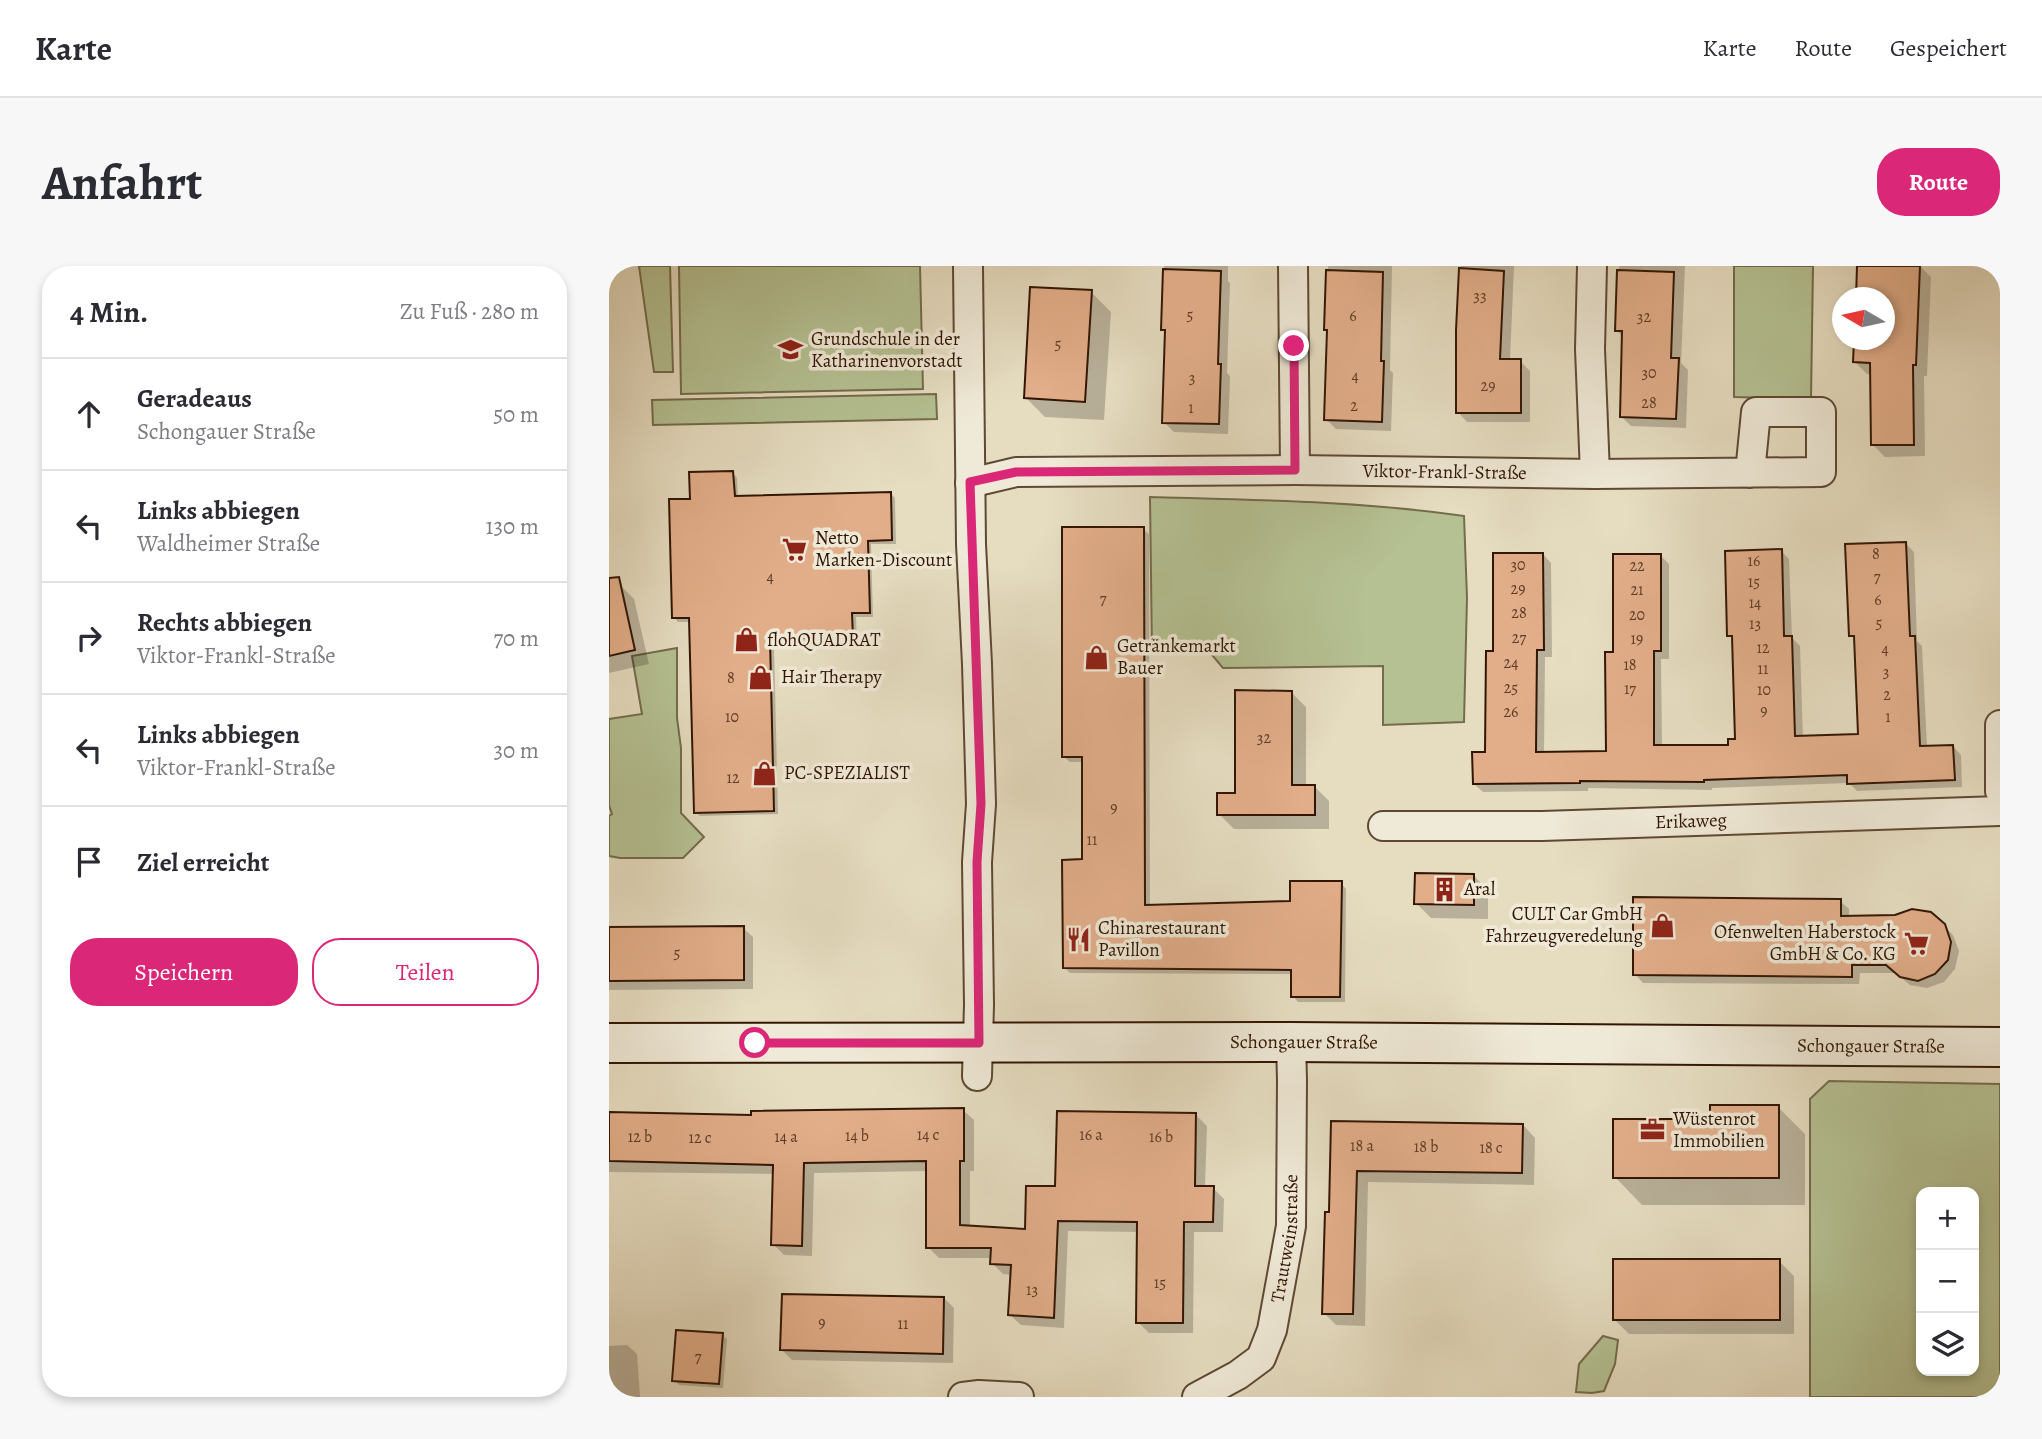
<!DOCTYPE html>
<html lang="de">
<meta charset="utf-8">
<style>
body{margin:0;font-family:Alegreya,serif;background:#f7f7f7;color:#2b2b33}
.controls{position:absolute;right:21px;bottom:21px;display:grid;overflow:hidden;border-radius:14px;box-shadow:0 4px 10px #0003}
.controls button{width:63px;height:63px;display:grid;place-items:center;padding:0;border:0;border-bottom:2px solid #e1e1e2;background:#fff;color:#2b2b33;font:35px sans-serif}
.compass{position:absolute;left:1223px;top:21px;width:63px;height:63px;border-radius:50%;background:#fff;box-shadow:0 4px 10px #0003;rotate:279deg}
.stop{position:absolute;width:21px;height:21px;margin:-16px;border:5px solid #db2777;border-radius:50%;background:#fff}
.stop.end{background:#db2777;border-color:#fff;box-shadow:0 2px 7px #0008}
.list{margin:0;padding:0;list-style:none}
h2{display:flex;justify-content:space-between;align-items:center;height:91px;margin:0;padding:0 28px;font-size:30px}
h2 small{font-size:23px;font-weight:400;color:#7c7c81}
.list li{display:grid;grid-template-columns:46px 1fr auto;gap:21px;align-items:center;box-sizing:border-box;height:112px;padding:0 28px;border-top:2px solid #e1e1e2}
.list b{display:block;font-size:26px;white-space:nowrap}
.list p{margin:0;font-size:23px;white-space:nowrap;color:#7c7c81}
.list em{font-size:23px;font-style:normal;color:#7c7c81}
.actions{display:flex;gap:14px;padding:21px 28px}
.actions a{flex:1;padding:16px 0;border:2px solid #db2777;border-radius:28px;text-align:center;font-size:24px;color:#db2777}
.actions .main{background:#db2777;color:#fff}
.icon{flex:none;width:38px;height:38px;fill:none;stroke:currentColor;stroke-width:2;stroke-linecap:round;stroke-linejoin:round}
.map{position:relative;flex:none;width:1391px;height:1131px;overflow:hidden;border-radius:28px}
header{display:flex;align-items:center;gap:42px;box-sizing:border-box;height:98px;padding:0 35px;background:#fff;border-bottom:2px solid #e1e1e2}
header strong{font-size:33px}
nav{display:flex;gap:38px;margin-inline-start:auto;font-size:24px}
.intro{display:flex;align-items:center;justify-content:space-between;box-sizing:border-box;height:168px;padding:0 42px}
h1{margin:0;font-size:49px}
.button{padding:18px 32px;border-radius:28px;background:#db2777;color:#fff;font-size:24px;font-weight:700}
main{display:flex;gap:42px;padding:0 42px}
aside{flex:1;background:#fff;border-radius:28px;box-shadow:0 4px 10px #0003}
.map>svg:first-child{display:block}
.green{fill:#b5c193;stroke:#746c4c;stroke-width:2;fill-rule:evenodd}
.shadow{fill:#0003}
.building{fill:#e2ae8a;stroke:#321604;stroke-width:2}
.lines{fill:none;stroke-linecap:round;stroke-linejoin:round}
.street-casing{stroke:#5f4833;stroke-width:32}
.secondary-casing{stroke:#321604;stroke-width:42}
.street{stroke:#efe9d7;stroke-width:28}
.secondary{stroke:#efe9d7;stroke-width:38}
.route{stroke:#db2777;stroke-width:9}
.labels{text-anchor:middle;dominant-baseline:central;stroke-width:7;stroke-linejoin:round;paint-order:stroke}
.number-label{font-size:16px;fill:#5e3c26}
.poi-label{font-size:19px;fill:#321604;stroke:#efe9d7;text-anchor:start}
.street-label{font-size:19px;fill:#321604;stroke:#efe9d7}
</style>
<header>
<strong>Karte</strong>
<nav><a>Karte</a><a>Route</a><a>Gespeichert</a></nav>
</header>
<div class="intro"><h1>Anfahrt</h1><a class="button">Route</a></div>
<main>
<aside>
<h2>4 Min.<small>Zu Fuß · 280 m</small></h2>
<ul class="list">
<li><svg class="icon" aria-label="ahead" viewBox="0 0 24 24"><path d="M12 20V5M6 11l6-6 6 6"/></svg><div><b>Geradeaus</b><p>Schongauer Straße</p></div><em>50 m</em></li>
<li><svg class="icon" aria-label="left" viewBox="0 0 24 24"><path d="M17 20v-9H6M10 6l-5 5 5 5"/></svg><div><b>Links abbiegen</b><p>Waldheimer Straße</p></div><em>130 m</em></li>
<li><svg class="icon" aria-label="right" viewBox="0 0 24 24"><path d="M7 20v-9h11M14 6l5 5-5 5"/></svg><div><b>Rechts abbiegen</b><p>Viktor-Frankl-Straße</p></div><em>70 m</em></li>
<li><svg class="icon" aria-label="left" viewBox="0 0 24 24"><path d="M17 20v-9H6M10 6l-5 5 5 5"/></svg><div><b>Links abbiegen</b><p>Viktor-Frankl-Straße</p></div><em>30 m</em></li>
<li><svg class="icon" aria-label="arrive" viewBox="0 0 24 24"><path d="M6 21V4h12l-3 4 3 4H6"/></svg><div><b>Ziel erreicht</b></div></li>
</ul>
<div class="actions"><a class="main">Speichern</a><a>Teilen</a></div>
</aside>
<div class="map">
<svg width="1391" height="1131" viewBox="0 0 1391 1131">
<rect width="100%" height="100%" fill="#e6ddc1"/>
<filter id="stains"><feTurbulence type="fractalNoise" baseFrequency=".00286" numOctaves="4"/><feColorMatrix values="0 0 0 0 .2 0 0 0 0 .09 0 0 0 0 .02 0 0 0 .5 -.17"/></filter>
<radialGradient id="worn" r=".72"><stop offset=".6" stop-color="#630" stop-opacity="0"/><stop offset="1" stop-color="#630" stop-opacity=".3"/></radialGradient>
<path class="green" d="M30 0H61L64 106H45Z
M70 0H311L314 123 72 128Z
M1125 0H1204L1202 133 1125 131Z
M327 128 328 153 44 159 43 134Z
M541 231C646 234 751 235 855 250L858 332 855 456 774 459V400L614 402 598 383 543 387Z
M68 382V452L72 482V547L95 571 74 592H11L0 590V550L3 548 0 539V453L33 448 23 390Z
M1220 815 1391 818V1131H1201V833ZM1312 926H1365V1105H1312Z
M994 1070 1009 1074 1006 1098 995 1125 983 1127 967 1126 970 1098Z"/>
<path class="shadow" d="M555 0H619V15L621 17 618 107 621 110 619 168 565 166 555 156 558 67 554 63Z
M719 0H783L781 104 784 107 782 165 727 163 717 153 720 67 717 63Z
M852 0H905L901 95H911L921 105V156H858L849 146V64Z
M1010 0H1076L1072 97 1079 104 1077 162 1022 160 1012 150 1014 71 1007 64Z
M1250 0H1311L1322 11 1318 110H1315L1316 190 1276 191 1264 179 1263 108H1258L1246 96 1247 74H1276V32Z
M482 26 502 46 495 154 436 151 416 131Z
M124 207 128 212 129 232 282 228 286 232 287 278H262L264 351H247L248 375 165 377 169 548 91 550 86 546 82 356H69L65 351 83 235Z
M534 263 540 268 541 641 682 637 732 617 737 623 736 736H689L684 730V708L461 707 455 701 475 595V496H461L455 491Z
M1296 277 1305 286 1308 375 1313 380 1318 481 1344 480 1352 489 1353 521 1248 525 1240 517 1103 522V524L979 522V525L874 526 865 518 878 488 886 387 934 288 942 297 943 391H936L935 487H999L1006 388 1051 289 1060 298V393H1052L1053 480 1120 481 1128 474 1125 374 1120 369 1172 285 1180 293 1183 372 1191 380 1194 472 1251 470 1247 375 1242 369Z
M10 318 25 333 40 398 0 407V320Z
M682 426 697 441V520H705L720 535V563H625L610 548 628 529Z
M864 609 879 624V653L822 652 807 637Z
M1231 635 1240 643V652L1286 651 1335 660 1344 669 1350 685 1346 703 1335 716 1318 722 1301 719 1287 707H1251L1250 718 1034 717 1026 708Z
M0 662H134L144 671V723L0 724Z
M1169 841 1196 868V939H1033L1006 911 1103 855Z
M354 844 365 854V905H361V962L418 964 448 922 587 849 598 860 596 922H604L615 933 614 966H585L584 1067H540L529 1056 530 966 459 965 455 1062 412 1059 401 1049 403 1009 394 1008 383 997V992H330L319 981V905L205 907 203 990 175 989 164 978 166 908 0 906V848L144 850Z
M723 857 914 859 926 872 925 919 759 916 756 1060 727 1059 715 1047 722 948Z
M1170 995 1185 1010V1068H1020L1005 1053Z
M335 1032 345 1042 344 1097 183 1094 173 1084Z
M113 1069 118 1073 114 1122 70 1119 65 1114Z
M18 1079 28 1088 31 1131H0V1080Z"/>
<path class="building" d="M1248 0H1311L1307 99H1304L1305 179H1262L1261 97 1244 96 1245 74H1276V32H1247Z
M850 2 895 5 891 93H912V147H847V64Z
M554 3 612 5 609 98H612L610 158 553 157 556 64H552Z
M717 4 774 6 772 95H775L773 156 715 154 718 64H715Z
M1008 4 1065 6 1062 92H1070L1067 153 1011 151 1013 65H1006Z
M421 21 483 24 476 136 415 132Z
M124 205 126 230 282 226 283 274 259 275 261 347H243L244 371 161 373 165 545 85 547 80 352H63L60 233H81L80 206Z
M453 261H535L536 639 681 635V615H733L731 731H682V704L454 702 453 594 473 593V491H453Z
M1297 276 1301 370H1306L1311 480 1344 479 1346 514 1238 518V509L1095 514V516L971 515V517L864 518 863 486H876L877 385H884V287H934L935 384H928L927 486 997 485 996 386H1004V288H1052V385H1045V479H1119V473H1126L1123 370H1118L1116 285 1173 283 1175 370H1183L1186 470 1249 468 1245 370H1240L1236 278Z
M10 311 26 384 0 390V312Z
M626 424 683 425V519H706V549H608V527H626Z
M806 607 865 608V639L805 638Z
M1024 631 1232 633V650L1286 649 1303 643 1322 646 1336 658 1342 676 1339 694 1326 708 1309 715 1291 711 1277 699H1243V711L1024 709Z
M135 660V714L0 715V661Z
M1101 839H1170V912H1004V853H1101Z
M355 842V895H351V959L416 963 417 920H446L448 845 587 847 586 920H605L604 956H575L574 1057H527L528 956 449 955 445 1052 399 1049 402 999 381 998 382 982H317V895L195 897 193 980 162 979 164 899 0 895V846L142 849V845Z
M722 855 914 858 913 907 748 905 744 1048H713L716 946H720Z
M1004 993H1171V1054H1004Z
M173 1028 335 1031 334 1088 171 1084Z
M67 1064 114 1067 110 1118 63 1115Z"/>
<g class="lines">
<defs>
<g id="street">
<path d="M359 0 362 278 368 398 372 538 368 596 370 739 368 810"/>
<path d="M684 0 686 204"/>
<path d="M983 0 981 83 986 208"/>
<path id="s1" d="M361 217 407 206 686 204 986 208 1212 206V146H1147L1141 207"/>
<path d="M1391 459V525"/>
<path id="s2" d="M774 560H933L1391 545"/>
<path d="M354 1131 370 1129 410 1131"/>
<path id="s3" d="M588 1131 629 1109 652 1092 663 1064 682 960 683 814 682 776"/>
</g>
<g id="secondary">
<path id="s4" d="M0 777 682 776 1391 781"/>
</g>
</defs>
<use href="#street" class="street-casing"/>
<use href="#secondary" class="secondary-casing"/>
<use href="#street" class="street"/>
<use href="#secondary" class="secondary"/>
</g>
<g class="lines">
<path class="route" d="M146 777H370L368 596 372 538 361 216 407 206 686 204 685 80"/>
</g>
<defs>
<symbol id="school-bare" viewBox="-9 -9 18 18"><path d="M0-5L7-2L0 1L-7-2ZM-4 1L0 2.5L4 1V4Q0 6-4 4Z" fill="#8f2418" stroke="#efe9d7" stroke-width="2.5" paint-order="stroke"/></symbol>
<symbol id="supermarket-bare" viewBox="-9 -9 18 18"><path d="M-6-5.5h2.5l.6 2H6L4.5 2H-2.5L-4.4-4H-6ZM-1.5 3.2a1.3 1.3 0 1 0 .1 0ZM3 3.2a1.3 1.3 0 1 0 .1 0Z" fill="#8f2418" stroke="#efe9d7" stroke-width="2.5" paint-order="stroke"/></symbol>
<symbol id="shop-bare" viewBox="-9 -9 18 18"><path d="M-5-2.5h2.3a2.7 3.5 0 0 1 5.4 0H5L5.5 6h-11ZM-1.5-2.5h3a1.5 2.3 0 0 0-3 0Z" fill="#8f2418" stroke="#efe9d7" stroke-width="2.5" paint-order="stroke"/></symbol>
<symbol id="building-bare" viewBox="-9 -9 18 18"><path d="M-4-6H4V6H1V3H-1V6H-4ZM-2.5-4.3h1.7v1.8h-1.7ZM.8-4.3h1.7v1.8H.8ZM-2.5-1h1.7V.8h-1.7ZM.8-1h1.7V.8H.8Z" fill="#8f2418" stroke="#efe9d7" stroke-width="2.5" paint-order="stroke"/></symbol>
<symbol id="restaurant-bare" viewBox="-9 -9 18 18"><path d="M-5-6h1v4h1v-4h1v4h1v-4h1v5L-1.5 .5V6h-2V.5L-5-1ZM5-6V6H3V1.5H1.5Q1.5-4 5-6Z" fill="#8f2418" stroke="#efe9d7" stroke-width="2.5" paint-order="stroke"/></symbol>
<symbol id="office-bare" viewBox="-9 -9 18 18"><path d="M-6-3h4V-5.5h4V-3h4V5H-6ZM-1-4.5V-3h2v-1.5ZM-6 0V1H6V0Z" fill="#8f2418" stroke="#efe9d7" stroke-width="2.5" paint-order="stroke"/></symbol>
</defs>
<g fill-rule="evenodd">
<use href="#school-bare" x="164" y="66" width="35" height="35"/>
<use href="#supermarket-bare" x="168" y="266" width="35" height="35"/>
<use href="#shop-bare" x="120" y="356" width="35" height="35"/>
<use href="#shop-bare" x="470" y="374" width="35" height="35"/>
<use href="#shop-bare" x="134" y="394" width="35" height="35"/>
<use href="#shop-bare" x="138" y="490" width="35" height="35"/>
<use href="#building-bare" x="818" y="606" width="35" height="35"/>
<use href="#shop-bare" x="1036" y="642" width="35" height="35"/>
<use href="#restaurant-bare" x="452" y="656" width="35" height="35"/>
<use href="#supermarket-bare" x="1290" y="660" width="35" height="35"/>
<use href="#office-bare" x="1026" y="846" width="35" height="35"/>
</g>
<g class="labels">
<g class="number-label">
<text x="871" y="30">33</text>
<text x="581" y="49">5</text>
<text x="744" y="50">6</text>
<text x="1035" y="51">32</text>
<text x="449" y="78">5</text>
<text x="1040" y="107">30</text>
<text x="746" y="110">4</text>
<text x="583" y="112">3</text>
<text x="879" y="120">29</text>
<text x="1040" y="137">28</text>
<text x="745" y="140">2</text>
<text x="582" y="142">1</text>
<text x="1267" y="288">8</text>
<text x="1145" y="295">16</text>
<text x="909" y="299">30</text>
<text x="1028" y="300">22</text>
<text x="161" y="311">4</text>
<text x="1268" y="311">7</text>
<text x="1145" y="316">15</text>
<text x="909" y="323">29</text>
<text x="1028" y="324">21</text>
<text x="494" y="333">7</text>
<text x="1269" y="334">6</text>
<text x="1146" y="337">14</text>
<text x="910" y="347">28</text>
<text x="1028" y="349">20</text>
<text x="1270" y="357">5</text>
<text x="1146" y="358">13</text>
<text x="910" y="372">27</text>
<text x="1028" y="373">19</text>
<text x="1154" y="382">12</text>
<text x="1276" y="383">4</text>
<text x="902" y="397">24</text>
<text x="1021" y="399">18</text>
<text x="1154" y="403">11</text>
<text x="1277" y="406">3</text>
<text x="122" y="412">8</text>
<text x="902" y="422">25</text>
<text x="1021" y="423">17</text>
<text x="1155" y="424">10</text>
<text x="1278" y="429">2</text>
<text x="1155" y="445">9</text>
<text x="902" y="446">26</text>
<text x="123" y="451">10</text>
<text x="1279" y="451">1</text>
<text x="655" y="472">32</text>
<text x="124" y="512">12</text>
<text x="505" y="542">9</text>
<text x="483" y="574">11</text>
<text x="68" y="687">5</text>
<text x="319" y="869">14 c</text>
<text x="482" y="869">16 a</text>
<text x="248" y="870">14 b</text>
<text x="31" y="871">12 b</text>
<text x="177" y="871">14 a</text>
<text x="552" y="871">16 b</text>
<text x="91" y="872">12 c</text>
<text x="753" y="880">18 a</text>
<text x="817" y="881">18 b</text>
<text x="882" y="882">18 c</text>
<text x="551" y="1017">15</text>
<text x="423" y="1024">13</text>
<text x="213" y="1057">9</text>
<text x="294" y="1058">11</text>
<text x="89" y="1091">7</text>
</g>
<g class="poi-label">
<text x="202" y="73">Grundschule in der<tspan x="202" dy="22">Katharinenvorstadt</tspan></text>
<text x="206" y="272">Netto<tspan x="206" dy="22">Marken-Discount</tspan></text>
<text x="158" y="374">flohQUADRAT</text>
<text x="508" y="380">Getränkemarkt<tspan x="508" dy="22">Bauer</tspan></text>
<text x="172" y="411">Hair Therapy</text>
<text x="175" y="507">PC-SPEZIALIST</text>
<text x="855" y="623">Aral</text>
<text x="1034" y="648" text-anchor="end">CULT Car GmbH<tspan x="1034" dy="22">Fahrzeugveredelung</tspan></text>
<text x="489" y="662">Chinarestaurant<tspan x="489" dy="22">Pavillon</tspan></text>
<text x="1287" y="666" text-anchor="end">Ofenwelten Haberstock<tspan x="1287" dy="22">GmbH &amp; Co. KG</tspan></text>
<text x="1064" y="853">Wüstenrot<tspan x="1064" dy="22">Immobilien</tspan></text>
</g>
<g class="street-label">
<text stroke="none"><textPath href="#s1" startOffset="476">Viktor-Frankl-Straße</textPath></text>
<text stroke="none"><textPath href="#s2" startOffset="308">Erikaweg</textPath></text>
<text stroke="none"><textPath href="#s4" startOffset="695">Schongauer Straße</textPath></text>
<text stroke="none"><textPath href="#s4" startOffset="1262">Schongauer Straße</textPath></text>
<text stroke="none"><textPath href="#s3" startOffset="198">Trautweinstraße</textPath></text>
</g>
</g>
<rect width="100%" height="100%" filter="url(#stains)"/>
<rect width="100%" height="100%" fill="url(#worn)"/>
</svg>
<div class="controls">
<button>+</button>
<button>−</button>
<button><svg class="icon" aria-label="layers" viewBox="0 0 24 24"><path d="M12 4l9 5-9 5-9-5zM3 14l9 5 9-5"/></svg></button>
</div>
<svg class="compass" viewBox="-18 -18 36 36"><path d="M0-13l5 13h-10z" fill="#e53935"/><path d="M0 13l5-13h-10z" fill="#7c7c81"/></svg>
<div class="stop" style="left:146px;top:777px"></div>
<div class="stop end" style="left:685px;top:80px"></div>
</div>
</main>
